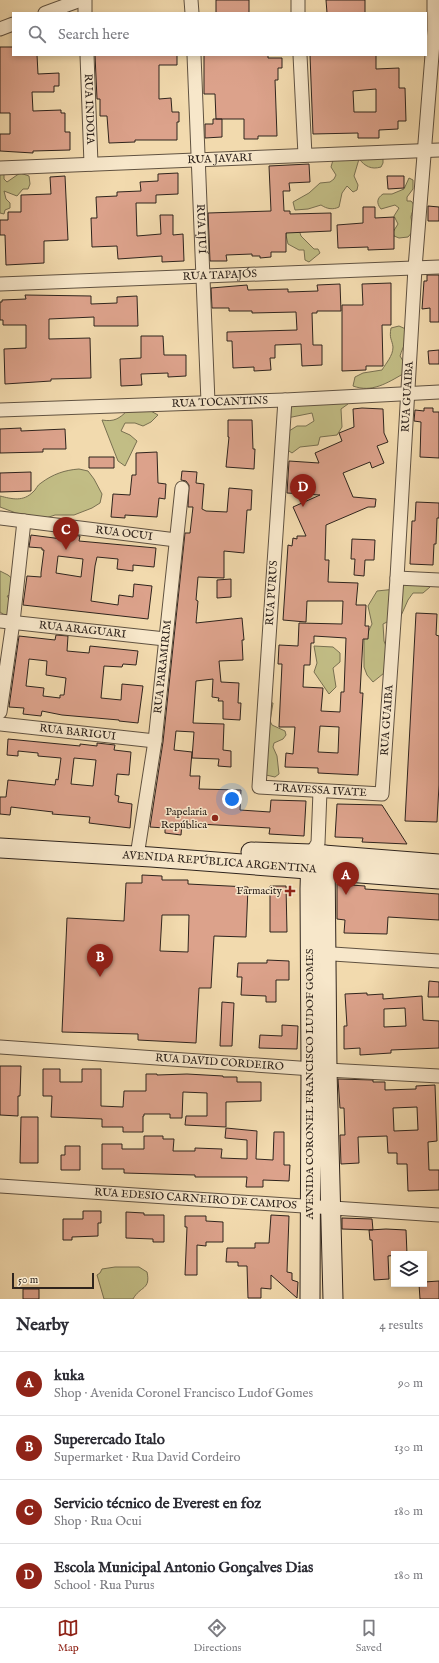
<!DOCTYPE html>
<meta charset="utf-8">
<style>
body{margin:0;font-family:"IM FELL English",serif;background:#f2f2f3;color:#2b2b33}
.controls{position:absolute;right:12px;bottom:12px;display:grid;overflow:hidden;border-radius:0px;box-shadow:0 2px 6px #0003}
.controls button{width:36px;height:36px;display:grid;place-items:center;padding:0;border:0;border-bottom:1px solid #e1e1e2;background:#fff;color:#2b2b33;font:20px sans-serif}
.scale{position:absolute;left:12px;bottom:10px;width:82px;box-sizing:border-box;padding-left:4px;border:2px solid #2f241d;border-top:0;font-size:11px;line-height:14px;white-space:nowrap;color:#2f241d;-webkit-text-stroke:3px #f7e7ca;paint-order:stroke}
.you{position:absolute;left:232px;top:799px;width:14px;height:14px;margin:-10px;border:3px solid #fff;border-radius:50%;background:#1a73e8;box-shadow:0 0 0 6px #1a73e833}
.badge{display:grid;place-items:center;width:26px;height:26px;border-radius:50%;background:#8f2418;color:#fff;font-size:13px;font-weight:700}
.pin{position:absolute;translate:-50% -33px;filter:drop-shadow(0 1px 2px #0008)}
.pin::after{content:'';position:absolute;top:21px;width:14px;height:12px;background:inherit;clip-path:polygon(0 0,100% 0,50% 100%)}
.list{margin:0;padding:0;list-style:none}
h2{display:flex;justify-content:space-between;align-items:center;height:52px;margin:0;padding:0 16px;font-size:17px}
h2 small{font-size:13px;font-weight:400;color:#7c7c81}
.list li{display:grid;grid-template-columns:26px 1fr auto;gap:12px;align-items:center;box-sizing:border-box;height:64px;padding:0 16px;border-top:1px solid #e1e1e2}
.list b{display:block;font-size:15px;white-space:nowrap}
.list p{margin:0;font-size:13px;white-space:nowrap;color:#7c7c81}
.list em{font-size:13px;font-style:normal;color:#7c7c81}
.icon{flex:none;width:22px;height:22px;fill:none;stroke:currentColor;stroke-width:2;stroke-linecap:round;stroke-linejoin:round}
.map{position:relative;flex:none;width:439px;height:1299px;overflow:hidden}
.search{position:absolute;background:#fff;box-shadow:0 2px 6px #0003;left:12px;right:12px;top:12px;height:44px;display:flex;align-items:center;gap:10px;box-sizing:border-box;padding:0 14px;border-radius:0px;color:#7c7c81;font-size:15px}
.sheet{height:308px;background:#fff}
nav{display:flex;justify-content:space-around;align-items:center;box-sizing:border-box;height:56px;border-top:1px solid #e1e1e2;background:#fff;font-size:11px;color:#7c7c81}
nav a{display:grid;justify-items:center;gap:2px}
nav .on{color:#8f2418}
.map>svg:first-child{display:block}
.green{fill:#c2bd85;stroke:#787051}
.building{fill:#dca28b;stroke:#2f241d;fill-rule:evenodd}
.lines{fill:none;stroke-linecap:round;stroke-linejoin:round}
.street-casing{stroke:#605241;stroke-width:15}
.secondary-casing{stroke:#2f241d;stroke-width:21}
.street{stroke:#f7e7ca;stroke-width:13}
.secondary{stroke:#f7e7ca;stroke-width:19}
.poi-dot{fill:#8f2418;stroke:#f7e7ca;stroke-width:1.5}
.labels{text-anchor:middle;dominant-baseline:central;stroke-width:3;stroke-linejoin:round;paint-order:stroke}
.street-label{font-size:11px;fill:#2f241d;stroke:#f7e7ca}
.poi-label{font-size:11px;fill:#2f241d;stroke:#f7e7ca;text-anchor:end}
</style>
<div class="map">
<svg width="439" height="1299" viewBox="0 0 439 1299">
<rect width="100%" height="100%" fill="#f2daae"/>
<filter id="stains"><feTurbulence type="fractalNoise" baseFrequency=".005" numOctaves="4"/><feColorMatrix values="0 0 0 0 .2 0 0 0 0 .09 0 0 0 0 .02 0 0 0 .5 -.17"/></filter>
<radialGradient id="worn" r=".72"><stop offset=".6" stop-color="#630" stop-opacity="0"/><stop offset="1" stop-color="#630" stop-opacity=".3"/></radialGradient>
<path class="green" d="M379 156 383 159V163L381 167C371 170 365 166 359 159L354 176 358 185 357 190 353 192 347 186 342 193 339 207C333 210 327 209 321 205L308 209 295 210 293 202 309 193 320 183 330 182 334 179 336 175 331 167 333 160Z
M0 170 4 174V179L7 182 20 173 29 176 30 184 28 189H23L17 196 4 191 6 199 10 203V208L5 210 4 214 0 213Z
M409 178 413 180V189L407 197V201H411C417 207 412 210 411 217 411 221 414 226 414 230L408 237 399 238 394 236 393 232 398 224 394 216 399 208 395 205 381 209C376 203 377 198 383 194H392L404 189Z
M298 227 301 236 314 249H318L320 253 309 262 305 260 304 250H299L288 244 286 235 287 231Z
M399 326 408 330C408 340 403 346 400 356L405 364 403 374C387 383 372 393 353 386L355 377 363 373 382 370C386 363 393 356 393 347 392 339 389 339 391 328Z
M341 398 348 404 341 409 342 427 337 435 320 437 318 445 300 447 292 453 286 449 289 431 297 426H306L314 421 312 413 287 418 285 409 292 404Z
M128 410H149L158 415 151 422 143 426 135 423H125L121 431 130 435 137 441 125 466 118 461 102 420C114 422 119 419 128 410Z
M79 469 88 471 94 479 102 494 100 503 92 508 74 515H55L46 518 16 513 0 507V496C12 499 23 502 33 492 36 490 37 485 41 483 53 474 65 470 79 469Z
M0 571 8 575 15 581 11 595 7 596 12 603 14 612 6 616 0 612Z
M413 580H422L430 587 423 593H413L408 600 400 618 391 620 383 624 384 641 391 659 389 669 373 682 367 675 364 667V640L372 624 368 606 377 591 396 589Z
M314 646 333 647 340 653V662L333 668 336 687 329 694 314 672 317 663Z
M267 702 273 703 270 721 272 725 285 731 286 735 283 739 274 743 273 747 277 756 279 774 275 777 266 775Z
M115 1267H139L147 1272C151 1290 140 1286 133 1299H104L97 1275 100 1273 102 1269Z"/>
<path class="building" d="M216 0H249V13H216Z
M326 0H365V13H327Z
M0 47H13V55H37L38 74 59 73V86H54V92H32L33 111 61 110V113H65V132H70V150L33 151V153L0 151V134H10V113H0Z
M95 55H177V65H159V99L171 98 172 112H179V122H177V140H135V142L109 143 107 116H100V99H97Z
M204 55H268V58H282V68H278V80H275L277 136H258V139H244V119H216L215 94H204Z
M310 55H376V69L399 68V88H405L406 121H398V129L379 130V138H358V133L313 134ZM376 89V112H354L353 91Z
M213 119H222V137L205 138V124H213Z
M309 164 310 182 289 183 290 191H283L284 211H290V214L331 213V231L286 233V252H271V257L260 258V256H252V254L226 255 227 261H210L208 213 271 211 269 166Z
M178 173V194L156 195V203H136L137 236 161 234 160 215H173V235L183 234 184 261 162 262V256L118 259 117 246 92 247 91 218H97L96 197 117 196V192L141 191 140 182 158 181V174Z
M65 176 68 240 44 241V263L6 265 5 235H0V220H8V212H21V195L51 194 50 177Z
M387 176H404V188L388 189Z
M428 206 439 207V221H428Z
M363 207H375V218L394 217V249L368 250V247L338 248 337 225 363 223Z
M427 275H439V322H430V308L422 309 424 281H427Z
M391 283V325H382L383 366H366V370L342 371V305H363L362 284Z
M340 284 341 311H317V313H312L313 345H322V365L302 366 301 344 275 345V358H270L271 370 254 371V367L233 368 232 341H227V332L297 330 296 312 252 313V311H229V308H212L211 288 247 285 248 290 288 289V292L318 291 317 285Z
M25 295 91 296V304L117 303V297L137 296 138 326H94V317L49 319V339L90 338 91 378 51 379V381L5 384 4 349 26 348V325H3V320H0V302H2V300L26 299Z
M141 336H163L164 355H186V376L168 377V373L141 374 142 385 121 386 120 359 141 358Z
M439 350V364H429L428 351Z
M362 408 383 409 384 433 388 442 377 446 384 463 372 468 370 462 343 473 353 497 376 499 375 507H368L326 525 325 560H329L328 582 358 583 356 605H366L365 626H369L368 639H363L360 693H363L358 775 318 773V768L285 767 286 753 293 754 295 727H279L282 664H278L279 645 298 646 299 623 342 624 343 601H307L306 622 283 620 288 545 292 546 293 538 297 539V536H306L293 507 320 495 287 493 289 461 319 463 315 453 342 441 339 433 354 427 353 409ZM314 636 346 638 344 692H341L340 712 321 711 323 688 303 687 304 665H310L311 643H314ZM320 726 339 727 338 753 318 752Z
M424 408H433V412H439V458L420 457 421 422 414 421 415 410 424 411Z
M228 420H252L253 449H255L254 469 226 467 229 437H228Z
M21 428V431L65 429 66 449H43V452L0 453V429Z
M157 452 158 483 166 484 165 499 159 498 157 517 125 515V518L111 517 113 494 130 495 132 475H136V453Z
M89 457H114V468H89Z
M182 471 197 472 196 483 204 484 202 509 206 511 227 512 229 488 252 490 251 510H247L244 553 224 551V578L198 577 196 600 198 601 196 623 242 618 244 640H242L243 660 219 661 221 682 239 683 238 703H241L240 720 223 719V701H218L219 698 212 697 213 679 196 681 193 723 224 724 223 750 231 751V767L218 766 219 759 192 758 194 732 176 731 174 750 192 752 190 776H200L199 789 241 790 240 810 270 812 271 800 306 801 304 836 269 834 270 828 182 823 181 835 165 833V828L150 827 163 742 185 533H190L193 507H188L189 485 186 481 181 480Z
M31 472V491L0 492V473Z
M416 502 439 503V518H437L436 544H434L433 565 410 564 412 521H415Z
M63 534 80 536 79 541 156 548 154 567 133 565V571L117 569 118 559 97 557 95 566 91 601 118 605 119 595 133 597 134 584 152 586 148 619 23 605 27 576 41 577V573L44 550H42V548L29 547 31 535 62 539ZM58 556 83 559 81 577 56 573Z
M352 539 375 540 374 560H365L364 576 354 575 355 559H351Z
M231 579V597L217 598V580Z
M416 613 437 614 436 635 439 636V785L437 822 405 821Z
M56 635 68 636 67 651 89 653 90 646 138 651 136 665 123 664 122 667 104 666 101 698 121 700 122 684 143 686 138 723 119 721V720L62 715 42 711 41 716 23 714 24 708 9 707 19 636 55 640ZM29 659 47 661 46 675 66 678 64 695H60V698L43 696 44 688 26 686Z
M8 739 80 746V744L97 746V743L115 745 114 750 131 752 129 775 117 774 115 795 119 796 118 802 132 804 130 828 89 823 90 817 52 814 53 812 11 807 10 815 0 814V797H6L8 780 55 785 56 779 58 780 61 758 38 756V753L18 751V756L7 755ZM74 758 96 760 93 786 71 784Z
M337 804 382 805 407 844 362 842 363 838 335 837Z
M142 875 162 876V880H188V884L248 887 246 937 214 936 211 988H199L196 1043 138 1040V1034L62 1032 67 918 124 921 126 883H142ZM162 915H189L188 952 160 951Z
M337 884 365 886V889L439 894V920L388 917 387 934 344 933 345 920 337 919Z
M270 886H286L287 932H270Z
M267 960 289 961V980H276V1002H266V996L241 995 242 977H237L238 963H267Z
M429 981 439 982V997H428Z
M367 993V995L383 994V999L422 996 423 1020 439 1021V1048L391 1050V1053L360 1055V1048L344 1049V1026H347L345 994ZM405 1008 406 1026 384 1027V1009Z
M222 1002 234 1003 232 1046H220Z
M282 1025 298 1026 297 1049 259 1048 260 1035 282 1036Z
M0 1066H21L20 1096H18V1116L0 1115Z
M43 1069H60V1082H82V1069H101V1106L123 1107 124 1091H146V1074H157V1075L187 1074 223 1076V1077H237V1082H261V1101L226 1102V1127L185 1125 186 1116H207V1093L183 1092 182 1118H170V1114H144V1116H143V1132H123V1127H102V1119L51 1117 52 1096H43Z
M338 1079 373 1080V1082H385V1090L416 1089V1086L435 1085 437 1141 428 1142 429 1170H439V1190L408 1191 407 1164H397V1153H388L387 1136 358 1137 359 1163 341 1164 340 1135H345L344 1108H340ZM417 1107 418 1130 394 1131 393 1108Z
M21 1117H38V1163H20Z
M226 1128 257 1131 256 1159 273 1160 274 1132H284V1165H290L289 1181 263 1180V1187H246L247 1177H195V1175L124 1173V1169H102V1144H122V1149H144V1136H163V1139H174L173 1151H195V1148L222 1149 221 1158 247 1159V1140L225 1138Z
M65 1146H80V1170H61V1155H65Z
M83 1211H101V1223H98V1236L72 1237V1240H63V1219H83Z
M126 1212 144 1213V1215H164V1242H153V1239L126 1238Z
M271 1215 289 1216 287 1272 292 1273V1280L298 1282 297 1298 271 1275V1289L261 1288V1298H248L247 1266H238V1262H226L227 1248H255V1243H269Z
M185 1216H206V1221L223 1222V1242H206V1246L197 1245V1275H185L187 1227H185Z
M342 1218 372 1219 373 1230 342 1229Z
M386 1229 406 1230 407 1254 388 1256 389 1279 374 1280 372 1240H370L369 1230Z
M439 1281V1299H420L419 1284H424V1282Z
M23 1289H39V1299H23Z"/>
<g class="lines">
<defs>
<g id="street">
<path d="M85 0V13"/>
<path d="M191 0 192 13"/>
<path d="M298 0V13"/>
<path d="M45 13 81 0"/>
<path d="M0 29 13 24"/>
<path id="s1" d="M87 55 91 164"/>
<path id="s2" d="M194 55 208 402"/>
<path d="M300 55 305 155"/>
<path id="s3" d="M0 168 439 150"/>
<path id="s4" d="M0 284 439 267"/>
<path id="s5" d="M285 400 259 787 382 794 397 578 415 268 434 30V0"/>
<path id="s6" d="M0 410 285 400 439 392"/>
<path id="s7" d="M0 518 176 540"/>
<path d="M397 578 439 580"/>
<path id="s8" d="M0 621 165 639"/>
<path d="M0 712 13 622 24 521"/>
<path id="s9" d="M0 724 155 741"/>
<path d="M311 854 318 843 320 791"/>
<path id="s10" d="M137 856 155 741 182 488"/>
<path d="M318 953 439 961"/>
<path id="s11" d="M0 1047 327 1070 439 1076"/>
<path id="s12" d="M0 1186 439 1215"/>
</g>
<g id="secondary">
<path id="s13" d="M0 848 151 857 439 879"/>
<path d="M251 852 311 854 439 864"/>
<path d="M325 855 327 1070 333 1299"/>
<path d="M310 1299 311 1068 310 889 311 854"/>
</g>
</defs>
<use href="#street" class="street-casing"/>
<use href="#secondary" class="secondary-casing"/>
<use href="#street" class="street"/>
<use href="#secondary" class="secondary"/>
</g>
<g class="poi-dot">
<circle cx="215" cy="818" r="4"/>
<path d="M288 885h4v4h4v4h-4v4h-4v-4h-4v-4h4z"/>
</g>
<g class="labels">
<g class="street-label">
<text stroke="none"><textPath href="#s1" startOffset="54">RUA INDOIA</textPath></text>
<text stroke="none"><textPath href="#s3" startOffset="220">RUA JAVARI</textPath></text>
<text stroke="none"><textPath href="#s2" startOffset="174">RUA IJUÍ</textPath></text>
<text stroke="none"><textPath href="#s4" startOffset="220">RUA TAPAJÓS</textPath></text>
<text stroke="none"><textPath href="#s5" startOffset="909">RUA GUAIBA</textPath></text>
<text stroke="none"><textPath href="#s6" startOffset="220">RUA TOCANTINS</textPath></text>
<text stroke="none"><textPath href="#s7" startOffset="125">RUA OCUI</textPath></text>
<text transform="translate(272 593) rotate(-86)">RUA PURUS</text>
<text stroke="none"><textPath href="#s8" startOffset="83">RUA ARAGUARI</textPath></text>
<text stroke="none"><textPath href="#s10" startOffset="191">RUA PARAMIRIM</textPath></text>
<text stroke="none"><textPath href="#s5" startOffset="585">RUA GUAIBA</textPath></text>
<text stroke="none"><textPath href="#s9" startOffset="78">RUA BARIGUI</textPath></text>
<text stroke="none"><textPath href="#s5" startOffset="449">TRAVESSA IVATE</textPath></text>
<text stroke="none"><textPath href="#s13" startOffset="220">AVENIDA REPÚBLICA ARGENTINA</textPath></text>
<text stroke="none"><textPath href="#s11" startOffset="220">RUA DAVID CORDEIRO</textPath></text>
<text transform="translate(310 1084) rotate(-90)">AVENIDA CORONEL FRANCISCO LUDOF GOMES</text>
<text stroke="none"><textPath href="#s12" startOffset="196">RUA EDESIO CARNEIRO DE CAMPOS</textPath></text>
</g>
<g class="poi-label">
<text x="207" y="812">Papelaria<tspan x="207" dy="13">República</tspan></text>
<text x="282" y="891">Farmacity</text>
</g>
</g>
<rect width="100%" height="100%" filter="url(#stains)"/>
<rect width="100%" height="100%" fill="url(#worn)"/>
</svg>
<div class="controls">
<button><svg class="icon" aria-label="layers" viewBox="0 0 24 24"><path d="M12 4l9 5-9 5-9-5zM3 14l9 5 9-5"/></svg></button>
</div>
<div class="scale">50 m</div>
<div class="you"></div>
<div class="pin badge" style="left:346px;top:895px">A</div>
<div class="pin badge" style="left:100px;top:977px">B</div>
<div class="pin badge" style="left:66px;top:550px">C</div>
<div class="pin badge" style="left:303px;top:507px">D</div>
<div class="search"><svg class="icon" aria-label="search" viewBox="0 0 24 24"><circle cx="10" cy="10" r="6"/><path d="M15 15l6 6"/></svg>Search here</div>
</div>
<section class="sheet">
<h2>Nearby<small>4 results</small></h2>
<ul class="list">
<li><span class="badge">A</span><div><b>kuka</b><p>Shop · Avenida Coronel Francisco Ludof Gomes</p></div><em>90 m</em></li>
<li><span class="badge">B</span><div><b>Superercado Italo</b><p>Supermarket · Rua David Cordeiro</p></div><em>130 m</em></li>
<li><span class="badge">C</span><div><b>Servicio técnico de Everest en foz</b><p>Shop · Rua Ocui</p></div><em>180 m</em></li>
<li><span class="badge">D</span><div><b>Escola Municipal Antonio Gonçalves Dias</b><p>School · Rua Purus</p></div><em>180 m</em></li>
</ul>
</section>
<nav>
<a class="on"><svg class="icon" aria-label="map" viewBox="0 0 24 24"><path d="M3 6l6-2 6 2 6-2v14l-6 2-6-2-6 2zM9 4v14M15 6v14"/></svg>Map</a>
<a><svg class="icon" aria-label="directions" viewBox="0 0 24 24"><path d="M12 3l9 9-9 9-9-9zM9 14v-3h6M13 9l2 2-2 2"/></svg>Directions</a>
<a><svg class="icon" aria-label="saved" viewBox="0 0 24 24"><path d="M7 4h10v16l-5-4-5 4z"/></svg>Saved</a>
</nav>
